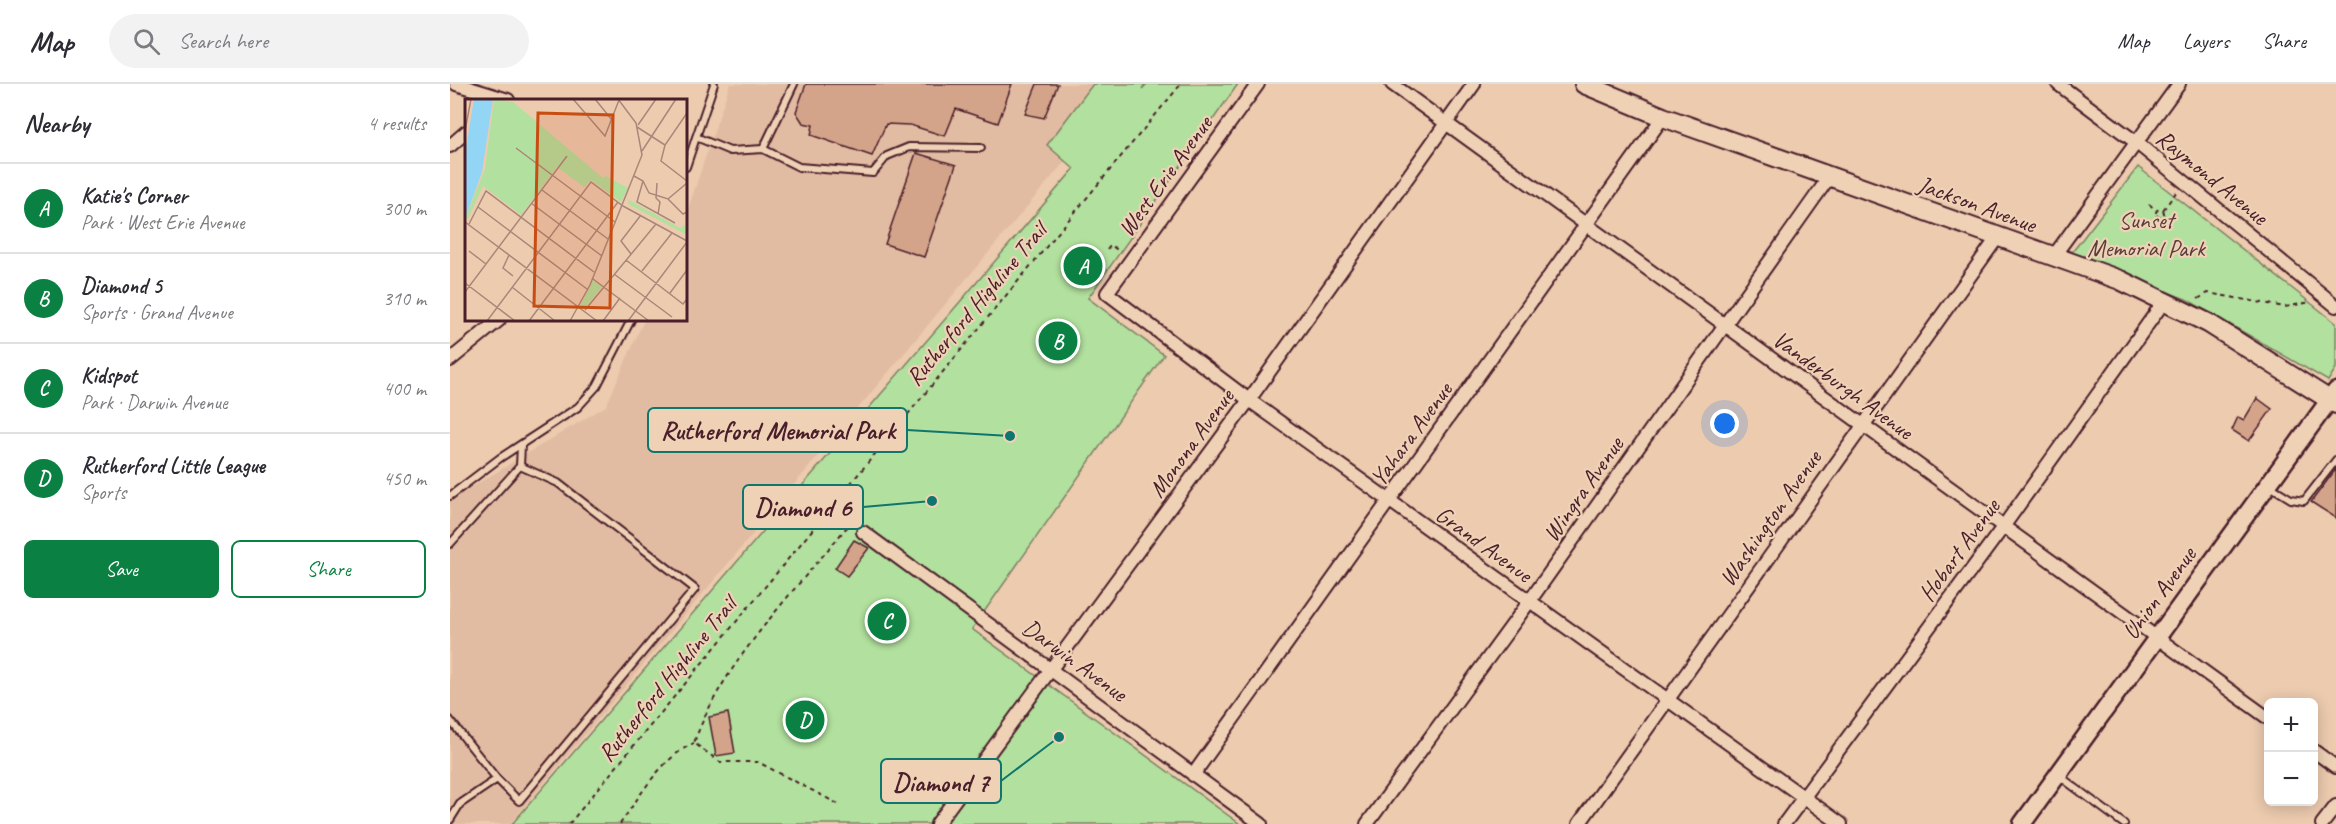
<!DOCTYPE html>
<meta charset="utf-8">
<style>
body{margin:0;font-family:Caveat,sans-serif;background:#f2f2f3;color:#2b2b33}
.controls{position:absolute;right:18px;bottom:18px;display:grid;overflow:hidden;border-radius:9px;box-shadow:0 3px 15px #0003}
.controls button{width:54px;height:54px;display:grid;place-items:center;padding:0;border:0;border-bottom:2px solid #e1e1e2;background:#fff;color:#2b2b33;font:30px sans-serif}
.you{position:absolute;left:1275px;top:340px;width:21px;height:21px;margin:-15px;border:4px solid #fff;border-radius:50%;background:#1a73e8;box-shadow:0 0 0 9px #1a73e833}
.badge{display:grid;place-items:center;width:39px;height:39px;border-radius:50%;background:#0b8043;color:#fff;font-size:20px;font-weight:700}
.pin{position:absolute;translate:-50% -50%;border:3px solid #fff;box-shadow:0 2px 6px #0006}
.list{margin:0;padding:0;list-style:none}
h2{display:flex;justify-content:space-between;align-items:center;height:78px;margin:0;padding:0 24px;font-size:26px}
h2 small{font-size:20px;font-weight:400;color:#7c7c81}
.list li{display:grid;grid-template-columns:39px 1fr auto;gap:18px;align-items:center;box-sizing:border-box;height:90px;padding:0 24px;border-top:2px solid #e1e1e2}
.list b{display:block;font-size:22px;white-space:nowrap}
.list p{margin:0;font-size:20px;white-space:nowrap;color:#7c7c81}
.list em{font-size:20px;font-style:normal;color:#7c7c81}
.actions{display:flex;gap:12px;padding:18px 24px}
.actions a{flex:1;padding:14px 0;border:2px solid #0b8043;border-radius:9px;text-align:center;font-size:21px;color:#0b8043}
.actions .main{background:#0b8043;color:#fff}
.icon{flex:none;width:33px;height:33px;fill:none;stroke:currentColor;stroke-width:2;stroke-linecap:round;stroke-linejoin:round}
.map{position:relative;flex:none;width:1886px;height:740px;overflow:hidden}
header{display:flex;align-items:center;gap:36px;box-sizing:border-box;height:84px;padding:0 30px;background:#fff;border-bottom:2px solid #e1e1e2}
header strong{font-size:28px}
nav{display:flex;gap:33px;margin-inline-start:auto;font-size:21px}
.search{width:420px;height:54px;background:#f2f2f3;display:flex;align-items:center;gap:15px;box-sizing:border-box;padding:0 21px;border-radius:33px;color:#7c7c81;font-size:22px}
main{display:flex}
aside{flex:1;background:#fff}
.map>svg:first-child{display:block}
.built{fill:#e2bca2}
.green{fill:#b2e09e;stroke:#7e8064;stroke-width:1.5}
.building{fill:#d4a48a;stroke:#4a1f2b;stroke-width:1.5}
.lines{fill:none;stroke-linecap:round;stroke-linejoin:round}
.lane-casing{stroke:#4a1f2b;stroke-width:10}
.street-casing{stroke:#4a1f2b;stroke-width:16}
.secondary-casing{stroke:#4a1f2b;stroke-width:21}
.primary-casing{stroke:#4a1f2b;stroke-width:22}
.path{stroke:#4a1f2b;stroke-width:2;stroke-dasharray:4.5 4.5;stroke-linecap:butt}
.lane{stroke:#efd2b6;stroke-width:6}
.street{stroke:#efd2b6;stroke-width:12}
.secondary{stroke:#efd2b6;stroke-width:16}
.primary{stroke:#efd2b6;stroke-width:18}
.labels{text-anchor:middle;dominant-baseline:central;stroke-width:4.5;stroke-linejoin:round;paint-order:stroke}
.street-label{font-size:24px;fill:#4a1f2b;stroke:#efd2b6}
.park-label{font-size:24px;fill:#5a3c3c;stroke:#efd2b6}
.inset-road{fill:none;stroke:#ab867a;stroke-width:1.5}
.view{fill:#c84d12;fill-opacity:0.15;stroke:#c84d12;stroke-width:3}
.inset-edge{fill:none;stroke:#4a1f2b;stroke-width:3}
.leader{fill:none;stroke:#0f766e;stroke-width:2}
.callout-dot{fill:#0f766e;stroke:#efd2b6;stroke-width:2}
.callout{fill:#efd2b6;stroke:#0f766e;stroke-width:2}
.callout-label{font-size:26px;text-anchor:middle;font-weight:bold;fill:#4a1f2b}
</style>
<header>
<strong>Map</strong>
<div class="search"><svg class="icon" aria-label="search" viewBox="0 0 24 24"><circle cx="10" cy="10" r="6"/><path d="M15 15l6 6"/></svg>Search here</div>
<nav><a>Map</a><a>Layers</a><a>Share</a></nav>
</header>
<main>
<aside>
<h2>Nearby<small>4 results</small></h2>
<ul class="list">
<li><span class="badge">A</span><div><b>Katie's Corner</b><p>Park · West Erie Avenue</p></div><em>300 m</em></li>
<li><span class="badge">B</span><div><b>Diamond 5</b><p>Sports · Grand Avenue</p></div><em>310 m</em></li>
<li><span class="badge">C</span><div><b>Kidspot</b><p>Park · Darwin Avenue</p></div><em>400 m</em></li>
<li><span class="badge">D</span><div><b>Rutherford Little League</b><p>Sports</p></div><em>450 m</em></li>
</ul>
<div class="actions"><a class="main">Save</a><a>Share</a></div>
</aside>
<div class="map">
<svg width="1886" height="740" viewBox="0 0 1886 740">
<rect width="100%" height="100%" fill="#eccbaf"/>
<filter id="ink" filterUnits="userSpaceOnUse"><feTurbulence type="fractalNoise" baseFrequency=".0167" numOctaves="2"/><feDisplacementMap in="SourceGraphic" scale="12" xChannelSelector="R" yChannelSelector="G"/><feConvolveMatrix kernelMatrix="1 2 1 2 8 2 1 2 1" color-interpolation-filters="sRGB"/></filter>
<g filter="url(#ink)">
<path class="built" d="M280 0H643L597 61 616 76 60 740H0V416L156 322 194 236H236V131Z"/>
<path class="green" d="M643 0H695L692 5 697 0H788L638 214 714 271 522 545 790 740H62L624 85 597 61Z
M1688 83 1886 239V284L1878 297 1736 215 1620 171Z"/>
<path class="building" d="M356 0H562L548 39 506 25 495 52 460 41 436 40 422 72 361 51 363 41 353 39 346 28Z
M587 0H608L594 34 575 30Z
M466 69 506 81 474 173 435 160Z
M1807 314 1822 325 1799 357 1782 346 1788 333 1794 336Z
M1886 385V434L1861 418Z
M404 456 419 464 397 492 385 484Z
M278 629 285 669 266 672 259 633Z"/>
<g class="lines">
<defs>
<path id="lane" d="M246 53 280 67 313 65 344 0
M313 65 349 83 423 89 437 72 459 63 531 64
M236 83 264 0
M1820 402 1841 415 1854 417 1886 376
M0 412 50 374 128 323 147 302 181 236
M0 460 70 382 71 361
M0 636 47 695 10 720 0 736
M1608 691 1674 740
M47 695 69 717 245 505 108 399 70 382"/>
<path id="street" d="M6 0 58 16
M808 0 657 209 799 316 1391 740
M942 0 1818 634
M1608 0 1687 59 1886 222
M0 62 16 48
M1603 173 1729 0
M0 276 49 236
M413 448 811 740
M1864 667 1886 683
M743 691 1213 33
M487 740 799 316 1024 0
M917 740 1079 518 1380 92
M1129 740 1547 154
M1334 740 1553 443 1715 216
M1872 740 1886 722"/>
<path id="secondary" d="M1572 740 1886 307"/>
<path id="primary" d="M1134 0 1213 33 1670 196 1758 239 1886 320"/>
</defs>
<use href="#lane" class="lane-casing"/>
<use href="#street" class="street-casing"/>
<use href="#secondary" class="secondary-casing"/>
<use href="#primary" class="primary-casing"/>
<path class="path" d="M1699 120 1707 127
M1706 129a4 4 0 1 1 8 0a4 4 0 1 1-8 0Z
M1713 126 1727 107
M657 166 661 161 670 168
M1748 215 1758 209 1835 223 1861 218
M388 720 308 678H270L244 659C271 581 343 509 396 444L401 442
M119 740 731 0
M170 740C190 712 211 674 244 659"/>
<use href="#lane" class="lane"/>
<use href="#street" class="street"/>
<use href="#secondary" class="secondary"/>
<use href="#primary" class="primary"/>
</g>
</g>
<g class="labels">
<g class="street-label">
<text transform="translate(715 92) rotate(-54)">West Erie Avenue</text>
<text transform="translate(1762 93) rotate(39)">Raymond Avenue</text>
<text transform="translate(1527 120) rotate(20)">Jackson Avenue</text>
<text transform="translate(526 220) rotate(-50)">Rutherford Highline Trail</text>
<text transform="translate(1393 301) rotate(36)">Vanderburgh Avenue</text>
<text transform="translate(961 350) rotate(-54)">Yahara Avenue</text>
<text transform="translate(741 359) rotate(-54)">Monona Avenue</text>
<text transform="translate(1133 405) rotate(-55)">Wingra Avenue</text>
<text transform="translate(1320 434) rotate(-55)">Washington Avenue</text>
<text transform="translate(1034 460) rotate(36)">Grand Avenue</text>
<text transform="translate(1509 466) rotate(-54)">Hobart Avenue</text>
<text transform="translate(1709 509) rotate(-54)">Union Avenue</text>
<text transform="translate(625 576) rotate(36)">Darwin Avenue</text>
<text transform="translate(217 595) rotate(-51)">Rutherford Highline Trail</text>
</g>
<g class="park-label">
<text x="1696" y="136">Sunset<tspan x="1696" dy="28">Memorial Park</tspan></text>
</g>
</g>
<g transform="translate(15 15)">
<rect width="222" height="222" fill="#eccbaf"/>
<path d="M29 0 48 3 138 79 141 77 163 89 156 103 126 81 119 88 92 68 56 116 18 87 3 120H0L20 70ZM164 101 215 129 220 126 222 136 163 105ZM128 181 137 188 119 210 115 207Z" fill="#b2e09e"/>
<path d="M9 0H28L17 73 0 120V55Z" fill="#93d5f5"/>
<path class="inset-road" d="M108 0 140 37 154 1M130 0 147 21M222 14 200 46 196 62 222 82M173 26 191 0M172 28 200 46M0 32 6 0M51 49 150 123M177 52 211 0M169 77 178 82 184 94 203 100 222 84M178 82 172 103 210 124M192 84 191 99 195 103 193 115M77 91 143 140M203 100 218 115 222 113M66 104 137 157M13 108 122 190M0 123 132 222M4 125 21 92 129 173M4 152 21 165M166 155 156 142 176 116M44 156 38 169 48 177M161 161 218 205 222 200M177 172 207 134M149 175 207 218M128 180 184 222M0 184 50 222M47 188 90 222M0 193 102 57M205 194 222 171M120 211 191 125M22 222 126 83 158 107 222 142M64 222 153 103M105 222 125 186 177 56 171 24 153 0M138 222 155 199M163 222 222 143"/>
<path class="view" d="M73 14 148 16 145 209 69 207Z"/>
<rect width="222" height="222" class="inset-edge"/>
</g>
<path class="leader" d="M560 352L457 346M482 417L413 423M609 653L551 697"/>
<g class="callout-dot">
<circle cx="560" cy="352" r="6"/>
<circle cx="482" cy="417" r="6"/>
<circle cx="609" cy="653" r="6"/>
</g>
<g class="callout">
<rect x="198" y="324" width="259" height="44" rx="6"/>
<rect x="293" y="401" width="120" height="44" rx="6"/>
<rect x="431" y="675" width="120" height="44" rx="6"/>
</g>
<g class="callout-label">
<text x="328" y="355">Rutherford Memorial Park</text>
<text x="353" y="432">Diamond 6</text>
<text x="491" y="707">Diamond 7</text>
</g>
</svg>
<div class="controls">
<button>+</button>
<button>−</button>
</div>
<div class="you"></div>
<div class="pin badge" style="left:633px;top:182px">A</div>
<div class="pin badge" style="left:608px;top:257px">B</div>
<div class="pin badge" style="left:437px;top:537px">C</div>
<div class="pin badge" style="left:355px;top:636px">D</div>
</div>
</main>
